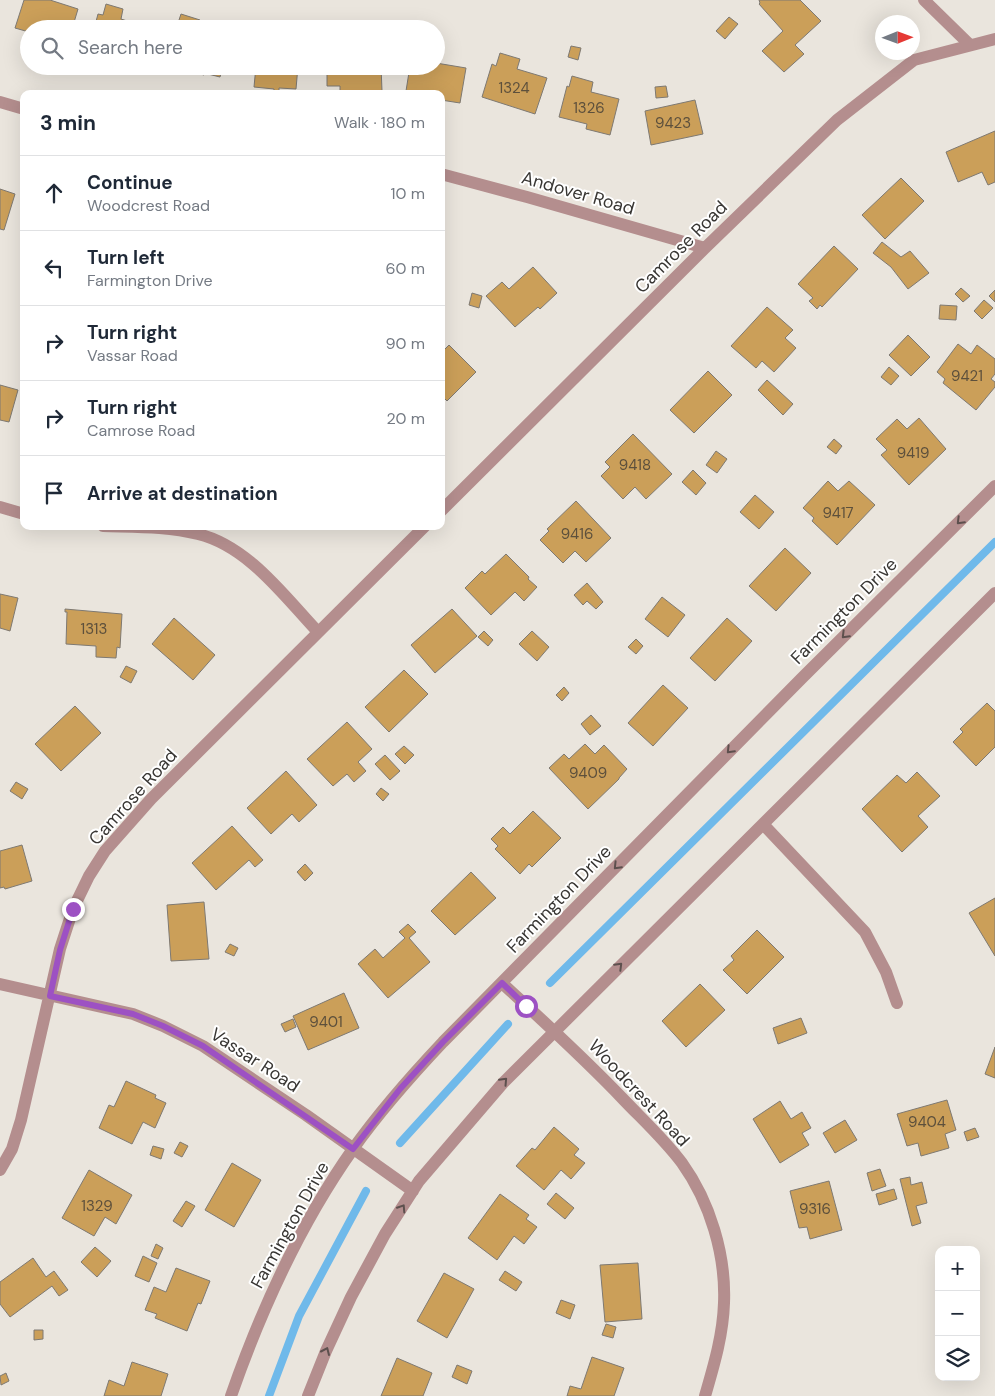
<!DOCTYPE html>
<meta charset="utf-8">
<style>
body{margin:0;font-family:"DM Sans",sans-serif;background:#f6f6f7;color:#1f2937}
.controls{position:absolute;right:15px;bottom:15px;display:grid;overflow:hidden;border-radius:10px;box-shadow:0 5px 20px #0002}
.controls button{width:45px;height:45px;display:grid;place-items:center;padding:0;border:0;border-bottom:1px solid #e0e1e3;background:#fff;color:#1f2937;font:25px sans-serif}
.compass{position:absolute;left:875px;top:15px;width:45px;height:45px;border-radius:50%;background:#fff;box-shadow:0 5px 20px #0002;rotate:89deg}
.stop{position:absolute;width:15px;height:15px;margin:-11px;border:4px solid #9d51c3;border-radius:50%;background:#fff}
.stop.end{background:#9d51c3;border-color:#fff;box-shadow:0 1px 5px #0008}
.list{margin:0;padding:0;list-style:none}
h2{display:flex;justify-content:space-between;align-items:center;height:65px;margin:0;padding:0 20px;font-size:21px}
h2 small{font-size:16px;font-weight:400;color:#747a83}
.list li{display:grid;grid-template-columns:32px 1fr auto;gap:15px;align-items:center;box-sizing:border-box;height:75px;padding:0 20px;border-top:1px solid #e0e1e3}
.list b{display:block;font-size:19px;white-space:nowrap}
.list p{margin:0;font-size:16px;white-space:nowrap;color:#747a83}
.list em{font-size:16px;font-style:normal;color:#747a83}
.icon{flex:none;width:28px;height:28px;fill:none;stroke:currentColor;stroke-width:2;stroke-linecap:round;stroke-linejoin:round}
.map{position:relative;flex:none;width:995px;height:1396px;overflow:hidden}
.search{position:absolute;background:#fff;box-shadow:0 5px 20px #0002;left:20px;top:20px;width:425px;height:55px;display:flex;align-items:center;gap:12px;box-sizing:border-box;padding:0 18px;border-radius:28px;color:#747a83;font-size:19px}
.panel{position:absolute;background:#fff;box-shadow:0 5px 20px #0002;left:20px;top:90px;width:425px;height:440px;border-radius:10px}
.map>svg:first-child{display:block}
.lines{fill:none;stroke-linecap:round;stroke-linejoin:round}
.stream{stroke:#6fb9ea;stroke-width:8}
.building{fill:#cb9f59;stroke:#7e7972}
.minor{stroke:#b48e8e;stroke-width:12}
.oneway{stroke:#5d504e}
.route{stroke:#9d51c3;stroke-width:6}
.labels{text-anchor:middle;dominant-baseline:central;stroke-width:4;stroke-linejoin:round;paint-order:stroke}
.number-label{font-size:15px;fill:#5d503c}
.street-label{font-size:18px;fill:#383633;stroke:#fff}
</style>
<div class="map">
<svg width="995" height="1396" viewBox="0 0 995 1396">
<rect width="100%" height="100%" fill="#eae5dd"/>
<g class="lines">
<path class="stream" d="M550 983 995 542
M400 1143 508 1024
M269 1396 299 1316 366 1191"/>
</g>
<path class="building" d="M24 0H50L78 9 72 29H29V32L15 28Z
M759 0H800L821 21 795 45 804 54 784 72 762 51 783 31 759 4 760 3Z
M106 4 123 9 121 19 152 29H94L98 14 103 15Z
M181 14 200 20 198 29H176Z
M729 17 738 24 725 39 716 31Z
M571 46 581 48 578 60 568 57Z
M500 53 520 59 517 69 547 78 535 114 482 97 492 64 496 66Z
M436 63 466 68 460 103 441 100V94H420L406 91 410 66H436Z
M191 66H223L220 77 204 73V75L197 73 198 70Z
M256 66H298L296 89 279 88V93L274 92V89L254 87Z
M327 66H381L382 91H340V86H327Z
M572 76 593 82 591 92 619 99 610 135 586 129 587 124 559 117 567 86 569 87Z
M666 86 668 97 656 98 655 87Z
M695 100 703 134 651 145 645 111Z
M995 131V182L988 185 982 172 958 182 946 152Z
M901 178 924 201 885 239 862 215Z
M0 189 15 194 4 230 0 229Z
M882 242 901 257 910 251 929 273 908 289 891 267 873 253Z
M834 246 858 269 822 307 820 305 817 309 809 301 813 298 798 284Z
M533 267 557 293 540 309 538 307 515 327 486 296 502 282 509 289Z
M961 288 970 296 963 302 955 294Z
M995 290V302L989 296Z
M472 293 482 296 479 308 469 305Z
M984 300 993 308 982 319 974 311Z
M940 305 957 306 956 320 939 319Z
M767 307 793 330 785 338 796 348 774 372 762 361 756 368 731 346Z
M908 335 930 357 911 376 889 355Z
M958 344 971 354 977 345 995 359V374L991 379 995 382V387L976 410 943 383 945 379 937 372Z
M449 345 476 372 447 401 445 399 441 403V353Z
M889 367 899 376 891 385 881 377Z
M708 371 732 395 694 433 670 410Z
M767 380 793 404 783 415 758 390Z
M0 385 18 390 9 422 0 420Z
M919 418 946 449 909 485 881 455 887 450 876 439 897 419 907 429Z
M633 434 672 474 646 499 635 487 623 499 601 476 610 467 605 462Z
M834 439 842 446 836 454 827 447Z
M716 451 727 459 717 473 706 465Z
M693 470 706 483 696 495 682 482Z
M828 481 838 491 849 481 875 505 837 545 812 521 814 518 803 508Z
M755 495 774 512 759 529 740 512Z
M576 501 611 538 586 562 575 551 563 563 540 540 549 531 547 529Z
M785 548 811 573 776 611 749 586Z
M506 554 529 577 528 579 537 587 524 601 515 592 491 615 465 588 482 571 485 574Z
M587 583 603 602 596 609 587 601 583 605 574 595Z
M0 594 18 598 10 631 0 628Z
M662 597 685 615 668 637 645 619Z
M65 609 122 614 120 648 117 647 116 658 96 657V646L66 644 67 612H65Z
M452 609 477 636 435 673 411 645Z
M174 618 215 655 193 680 152 644Z
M727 618 752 641 715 681 690 658Z
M484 631 493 640 488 646 478 637Z
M532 631 549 647 537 661 519 644Z
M636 639 643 646 636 654 628 647Z
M126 666 137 671 131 683 120 677Z
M404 670 428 694 389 732 365 707Z
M663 685 688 708 653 746 628 723Z
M564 687 569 693 562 701 556 695Z
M987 703 995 711V747L976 766 953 742 963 732 960 729Z
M75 706 101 733 61 771 35 744Z
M591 715 601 726 590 735 581 724Z
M347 722 372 749 358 762 366 771 354 782 347 774 333 786 307 759Z
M585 744 595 754 604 745 627 769 619 778V779L588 809 549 768 564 754 569 759Z
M404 746 414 755 405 764 395 754Z
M385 755 400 771 390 780 375 764Z
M286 771 317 805 299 822 292 814 271 834 247 808Z
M917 772 940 796 918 816 928 827 902 852 862 809 897 775 906 783Z
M16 782 28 789 22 799 10 791Z
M381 788 389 794 383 801 376 794Z
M533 811 561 838 532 867 529 864 520 874 495 849 498 846 491 839 503 827 510 834Z
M232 826 263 860 255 867 249 860 216 890 192 863Z
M22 845 32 881 5 889 4 887 0 888V851Z
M305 864 313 873 305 881 297 872Z
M471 872 496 898 455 935 431 911Z
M995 898V956L969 913Z
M204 902 209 959 171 961 167 905Z
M408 924 416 932 409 938 430 962 388 998 358 964 375 949 383 958 405 938 399 932Z
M757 930 784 957 747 994 723 970 734 960 731 956Z
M230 944 238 948 234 956 225 952Z
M700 984 725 1010 686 1047 662 1021Z
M344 993 359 1028 308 1050 293 1016Z
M801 1018 807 1033 778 1044 773 1028Z
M293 1019 296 1027 285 1032 281 1024Z
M995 1047V1078L985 1074Z
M126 1081 156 1095 155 1098 166 1103 155 1128 143 1122 132 1144 99 1128 109 1105 114 1107Z
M947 1100 956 1130 945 1134 949 1148 921 1156 918 1143 907 1146 897 1114Z
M780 1101 791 1119 802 1112 811 1128 802 1133 809 1145 780 1163 753 1119Z
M845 1120 857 1140 835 1153 823 1133Z
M554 1127 579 1149 574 1155 585 1163 571 1179 561 1170 544 1190 516 1166 532 1148 535 1150Z
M975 1128 979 1137 967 1141 964 1132Z
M180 1142 188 1146 182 1157 174 1153Z
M153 1146 164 1149 161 1159 150 1155Z
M232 1163 261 1180 234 1227 205 1210Z
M880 1169 886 1186 872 1191 867 1173Z
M89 1170 132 1195 116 1224 105 1217 94 1236 62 1218Z
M910 1177 911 1185 922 1182 927 1203 916 1206 921 1223 912 1226 900 1179Z
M829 1181 842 1230 810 1239 807 1227 799 1228 790 1191Z
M894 1189 897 1199 879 1205 876 1194Z
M556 1193 574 1208 565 1219 547 1204Z
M500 1194 529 1215 526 1219 537 1227 524 1244 514 1236 497 1260 468 1238Z
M186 1201 195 1206 182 1227 173 1221Z
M156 1244 163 1248 158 1259 151 1256Z
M95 1247 111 1261 97 1277 81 1262Z
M143 1256 157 1263 149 1282 135 1276Z
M33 1258 46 1277 54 1271 68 1290 59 1296 52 1286 10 1317 0 1304V1282Z
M638 1263 642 1319 605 1322 600 1265Z
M176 1268 210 1281 201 1304 198 1303 187 1331 155 1318 157 1314 145 1310 154 1287 166 1292Z
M505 1271 522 1282 516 1291 499 1280Z
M444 1273 474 1289 447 1338 417 1321Z
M561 1300 575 1305 570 1319 556 1313Z
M606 1324 616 1327 613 1338 602 1335Z
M34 1330H43V1339L34 1340Z
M592 1357 624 1368 614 1396H567L570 1386 581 1389Z
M397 1358 432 1373 423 1396H381Z
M132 1362 168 1374 161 1396H104L109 1380 124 1386Z
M457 1365 472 1371 467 1384 452 1377Z
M6 1373 9 1381 1 1385 0 1376Z"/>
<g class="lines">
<path class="minor" d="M924 0 970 45
M0 102 24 109
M441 174 527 197 705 248
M0 507 24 514
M441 511 705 248 837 120 914 60 995 39
M103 526C135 527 167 526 198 534 248 546 284 596 318 632
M763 824 865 932 886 972 897 1003
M502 983C543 1021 584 1058 623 1099 643 1120 664 1139 682 1163 710 1202 726 1255 724 1303 723 1335 714 1365 705 1396
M0 984 133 1014 163 1026 203 1046 306 1115 413 1191
M0 1170 12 1149 21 1120 60 949 73 909 89 876 105 851 151 799 425 526
M231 1396C261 1310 300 1224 353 1149 380 1111 411 1076 443 1042L802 678 995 486
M308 1396 326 1351 351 1297 385 1234 419 1181 503 1083 995 593"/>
</g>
<defs><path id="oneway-chevron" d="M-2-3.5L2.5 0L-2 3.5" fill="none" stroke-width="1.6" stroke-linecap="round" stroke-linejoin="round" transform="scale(1.25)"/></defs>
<g class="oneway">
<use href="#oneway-chevron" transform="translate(960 521) rotate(135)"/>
<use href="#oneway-chevron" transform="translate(845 635) rotate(135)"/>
<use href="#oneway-chevron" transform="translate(730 750) rotate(134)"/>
<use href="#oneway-chevron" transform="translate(617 866) rotate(134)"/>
<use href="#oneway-chevron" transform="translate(619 966) rotate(-45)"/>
<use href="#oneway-chevron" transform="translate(504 1081) rotate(-47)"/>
<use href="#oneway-chevron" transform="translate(402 1208) rotate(-57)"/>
<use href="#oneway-chevron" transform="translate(326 1351) rotate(-66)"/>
</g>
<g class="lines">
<path class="route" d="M73 909 60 950 50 996 133 1014 163 1026 203 1046 353 1149 400 1089 443 1042 502 983 526 1006"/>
</g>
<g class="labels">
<g class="number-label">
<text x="514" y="88">1324</text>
<text x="589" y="108">1326</text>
<text x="673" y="123">9423</text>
<text x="967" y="376">9421</text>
<text x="913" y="453">9419</text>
<text x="635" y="465">9418</text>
<text x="838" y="513">9417</text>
<text x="577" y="534">9416</text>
<text x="94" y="629">1313</text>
<text x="588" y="773">9409</text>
<text x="326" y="1022">9401</text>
<text x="927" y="1122">9404</text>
<text x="97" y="1206">1329</text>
<text x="815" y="1209">9316</text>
</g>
<g class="street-label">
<text transform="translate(578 193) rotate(16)">Andover Road</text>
<text transform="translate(681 247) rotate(-45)">Camrose Road</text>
<text transform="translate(844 611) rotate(-45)">Farmington Drive</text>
<text transform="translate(133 797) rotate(-48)">Camrose Road</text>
<text transform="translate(559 899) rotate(-46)">Farmington Drive</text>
<text transform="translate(255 1060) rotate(33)">Vassar Road</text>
<text transform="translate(639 1093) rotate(47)">Woodcrest Road</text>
<text transform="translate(290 1225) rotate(-61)">Farmington Drive</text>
</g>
</g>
</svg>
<div class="controls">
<button>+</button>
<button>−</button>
<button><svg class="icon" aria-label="layers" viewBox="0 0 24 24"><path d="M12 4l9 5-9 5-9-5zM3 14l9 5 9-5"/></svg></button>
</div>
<svg class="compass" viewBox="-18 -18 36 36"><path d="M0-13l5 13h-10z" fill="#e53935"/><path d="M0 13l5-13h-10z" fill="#747a83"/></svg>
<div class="stop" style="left:526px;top:1006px"></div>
<div class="stop end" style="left:73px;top:909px"></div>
<div class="search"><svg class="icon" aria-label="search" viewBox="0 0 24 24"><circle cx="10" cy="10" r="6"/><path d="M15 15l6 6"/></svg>Search here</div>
<section class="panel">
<h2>3 min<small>Walk · 180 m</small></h2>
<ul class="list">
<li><svg class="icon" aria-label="ahead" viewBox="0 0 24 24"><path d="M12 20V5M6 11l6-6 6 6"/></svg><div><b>Continue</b><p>Woodcrest Road</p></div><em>10 m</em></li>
<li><svg class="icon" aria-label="left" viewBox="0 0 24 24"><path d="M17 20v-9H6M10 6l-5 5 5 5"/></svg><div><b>Turn left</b><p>Farmington Drive</p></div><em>60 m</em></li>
<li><svg class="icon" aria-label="right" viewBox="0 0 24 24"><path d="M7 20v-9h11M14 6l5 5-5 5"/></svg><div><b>Turn right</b><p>Vassar Road</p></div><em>90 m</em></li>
<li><svg class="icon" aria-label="right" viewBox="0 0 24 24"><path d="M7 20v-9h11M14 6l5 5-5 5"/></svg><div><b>Turn right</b><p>Camrose Road</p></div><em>20 m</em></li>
<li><svg class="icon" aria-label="arrive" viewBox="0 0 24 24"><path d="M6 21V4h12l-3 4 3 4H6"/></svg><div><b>Arrive at destination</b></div></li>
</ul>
</section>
</div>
